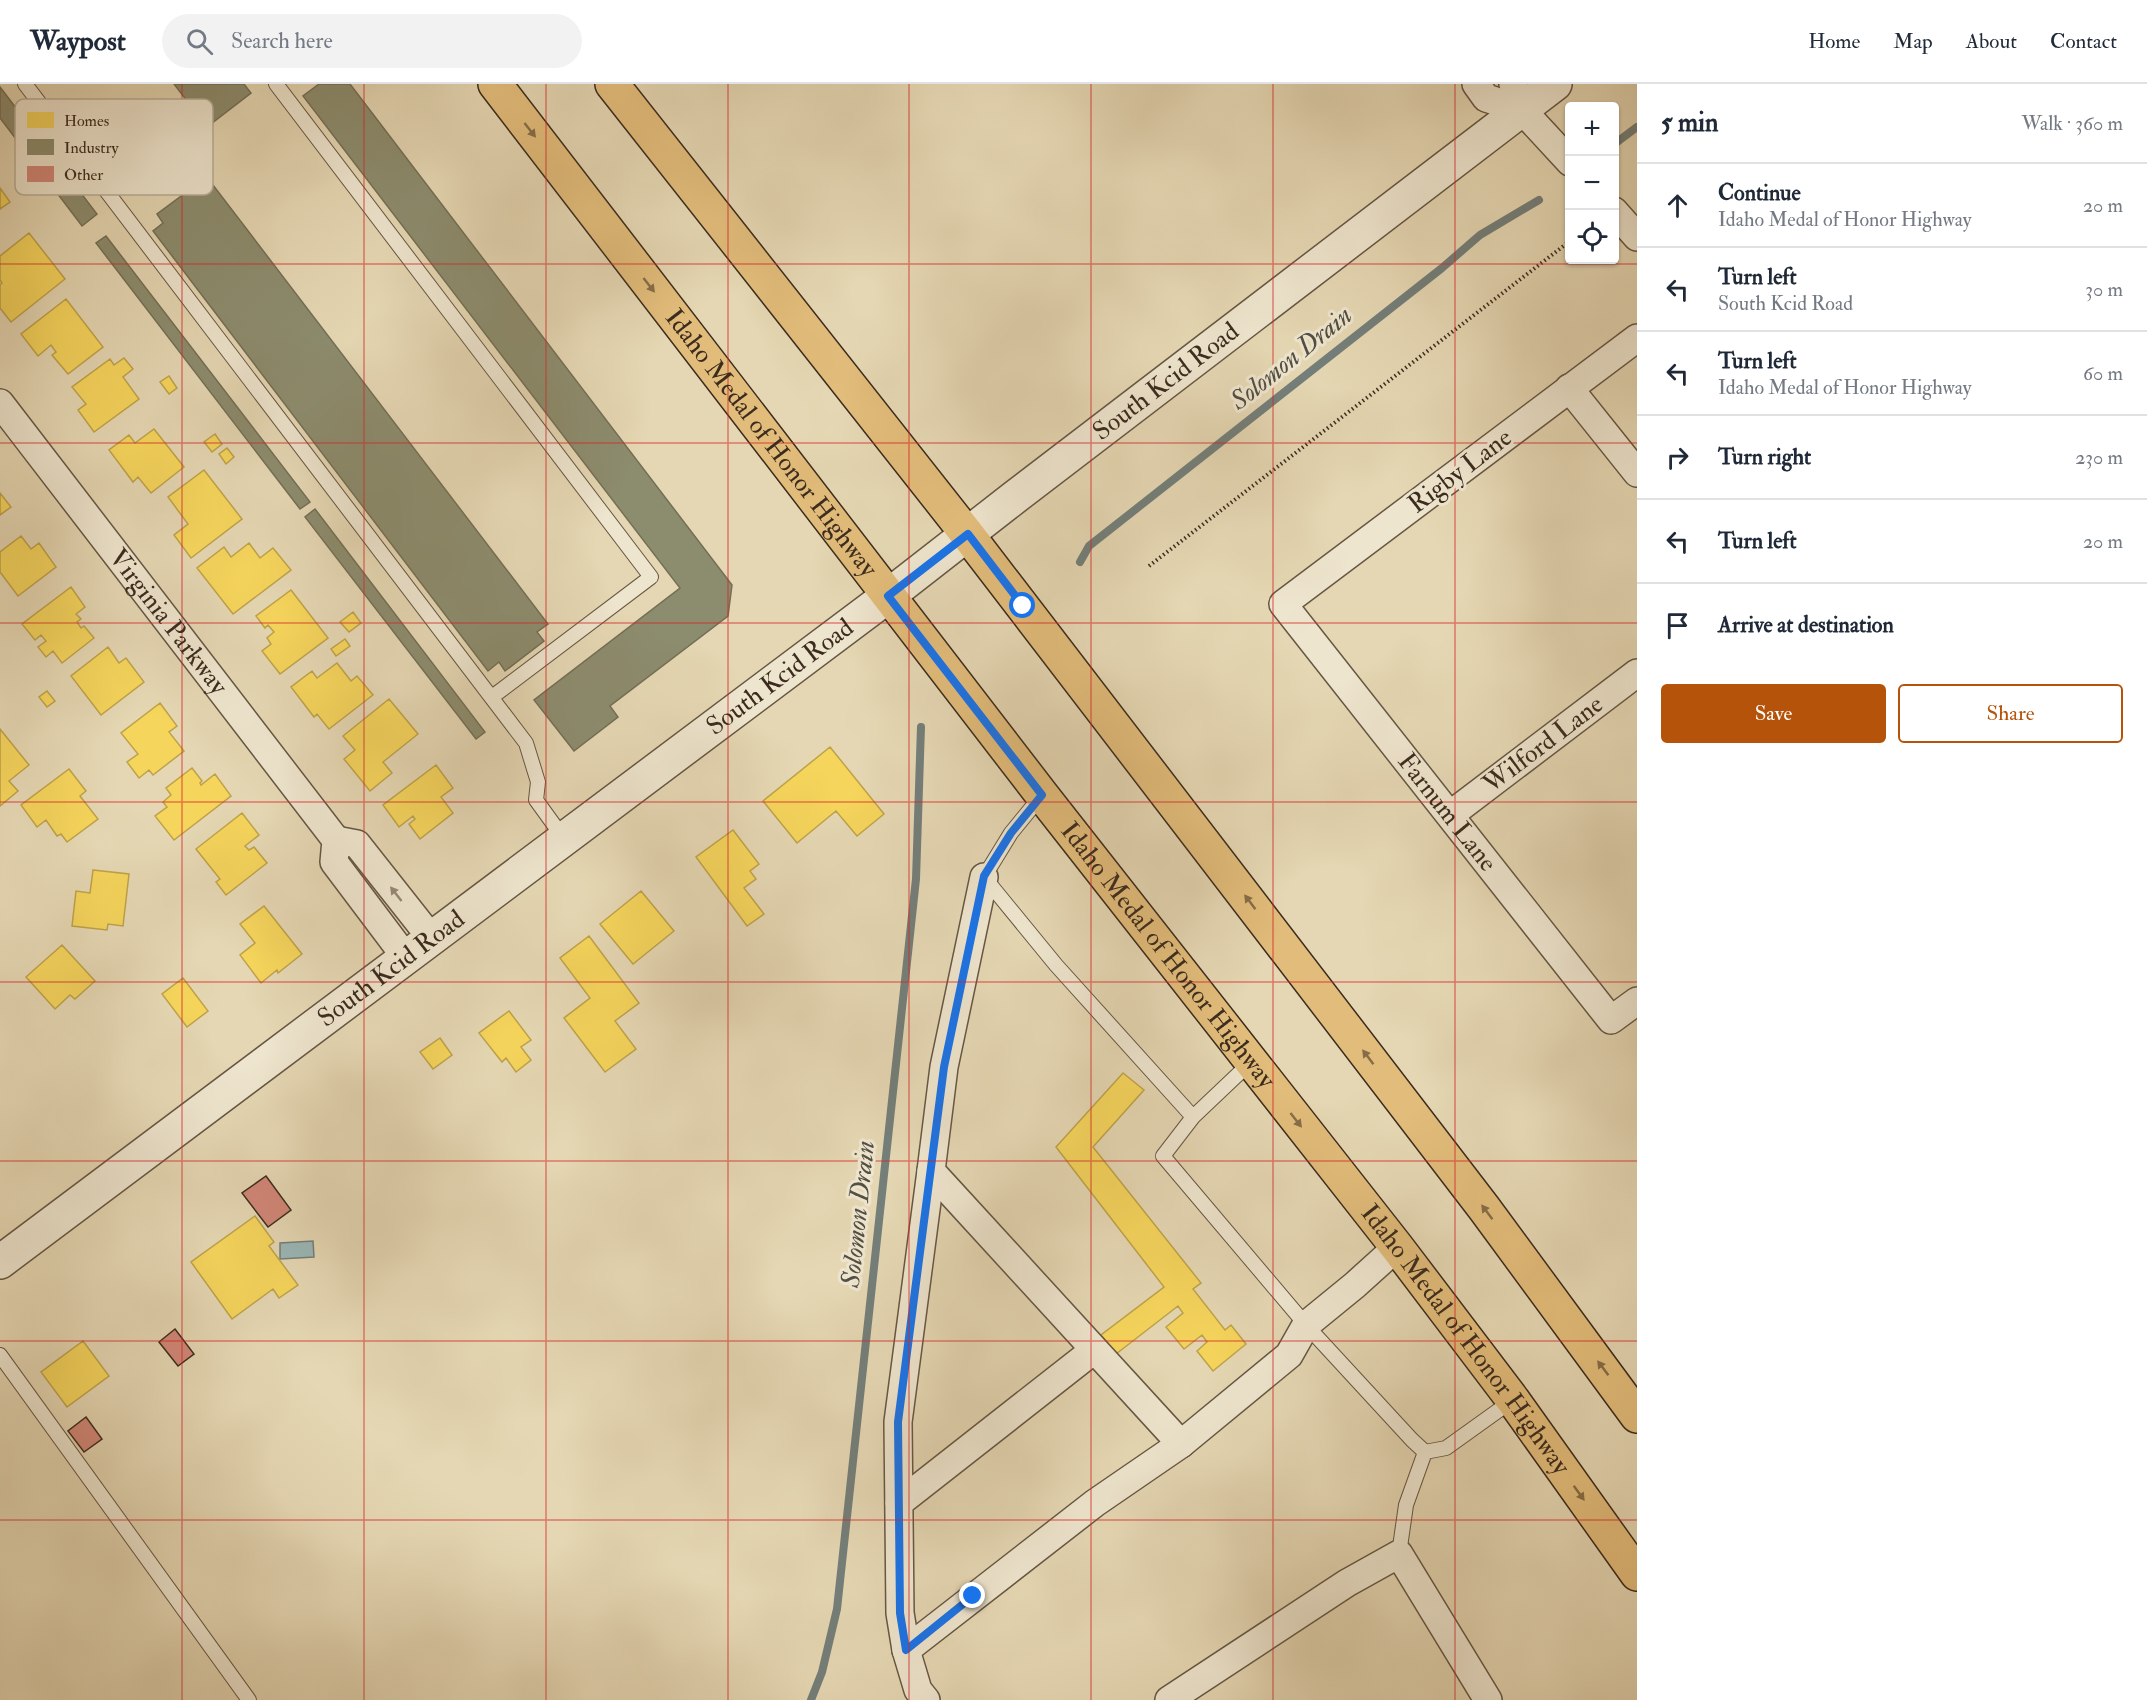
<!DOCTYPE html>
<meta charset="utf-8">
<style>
body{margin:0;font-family:"IM FELL Double Pica",serif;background:#f2f2f3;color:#1f2937}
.controls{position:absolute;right:18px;top:18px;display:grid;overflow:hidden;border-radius:6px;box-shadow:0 2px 4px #0004}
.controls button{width:54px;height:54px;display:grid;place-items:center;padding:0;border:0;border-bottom:2px solid #e0e1e3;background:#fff;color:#1f2937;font:30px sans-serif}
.stop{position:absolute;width:18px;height:18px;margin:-14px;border:4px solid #1a73e8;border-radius:50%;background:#fff}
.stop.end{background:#1a73e8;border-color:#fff;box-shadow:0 2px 6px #0008}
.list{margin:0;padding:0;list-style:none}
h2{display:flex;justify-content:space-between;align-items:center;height:78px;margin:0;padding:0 24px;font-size:26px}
h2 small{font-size:20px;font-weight:400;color:#747a83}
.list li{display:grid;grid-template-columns:39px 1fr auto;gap:18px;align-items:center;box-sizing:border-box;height:84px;padding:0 24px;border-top:2px solid #e0e1e3}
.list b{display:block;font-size:22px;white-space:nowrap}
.list p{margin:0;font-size:20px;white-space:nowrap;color:#747a83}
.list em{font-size:20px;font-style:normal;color:#747a83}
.actions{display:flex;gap:12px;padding:18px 24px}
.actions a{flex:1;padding:14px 0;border:2px solid #b45309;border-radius:6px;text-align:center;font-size:21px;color:#b45309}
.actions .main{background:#b45309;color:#fff}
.icon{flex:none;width:33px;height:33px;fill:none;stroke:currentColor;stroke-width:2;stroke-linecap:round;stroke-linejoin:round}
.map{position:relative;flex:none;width:1637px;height:1616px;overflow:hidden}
header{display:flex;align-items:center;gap:36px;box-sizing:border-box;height:84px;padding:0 30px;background:#fff;border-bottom:2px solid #e0e1e3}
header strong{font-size:28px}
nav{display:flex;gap:33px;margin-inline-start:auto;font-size:21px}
.search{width:420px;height:54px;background:#f2f2f3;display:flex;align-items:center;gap:15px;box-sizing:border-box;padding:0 21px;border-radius:33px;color:#747a83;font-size:22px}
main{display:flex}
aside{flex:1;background:#fff}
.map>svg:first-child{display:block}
.water{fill:#9ab7b7;stroke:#747f7a;stroke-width:1.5}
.homes{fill:#f6d55c;stroke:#bea249;stroke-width:1.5}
.industry{fill:#8c8c6e;stroke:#746f56;stroke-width:1.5}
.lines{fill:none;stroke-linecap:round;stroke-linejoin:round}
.stream{stroke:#747f7a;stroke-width:8}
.building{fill:#d28778;stroke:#3b2c1e;stroke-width:1.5}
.service-casing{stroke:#665743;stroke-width:16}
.minor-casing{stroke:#665743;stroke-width:30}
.tertiary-casing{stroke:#665743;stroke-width:36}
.primary-casing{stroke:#3b2c1e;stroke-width:36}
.path{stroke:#3b2c1e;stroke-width:4;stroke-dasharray:1.5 3;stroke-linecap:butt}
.service{stroke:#eee5ce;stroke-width:14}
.minor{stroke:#eee5ce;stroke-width:27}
.tertiary{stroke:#eee5ce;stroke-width:33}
.primary{stroke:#e2bc7a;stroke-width:33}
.oneway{fill:#866d47}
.oneway2{fill:#948876}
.route{stroke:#1a73e8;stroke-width:8}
.grid{fill:none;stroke:#d62828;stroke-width:1.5;stroke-opacity:0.55}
.labels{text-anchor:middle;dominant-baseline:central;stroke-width:6;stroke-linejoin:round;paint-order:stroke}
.street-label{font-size:26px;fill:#3b2c1e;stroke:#eee5ce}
.water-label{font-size:27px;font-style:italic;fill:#534f44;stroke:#eee5ce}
.key{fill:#eee5ce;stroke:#b8ae99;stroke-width:1.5}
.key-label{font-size:16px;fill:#3b2c1e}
</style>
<header>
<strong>Waypost</strong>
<div class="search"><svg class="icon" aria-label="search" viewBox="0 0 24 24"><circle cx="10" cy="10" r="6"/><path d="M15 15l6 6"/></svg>Search here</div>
<nav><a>Home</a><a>Map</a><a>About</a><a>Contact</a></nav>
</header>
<main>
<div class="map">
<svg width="1637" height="1616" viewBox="0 0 1637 1616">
<rect width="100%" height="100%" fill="#e5d7b3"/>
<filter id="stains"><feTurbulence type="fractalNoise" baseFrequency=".00333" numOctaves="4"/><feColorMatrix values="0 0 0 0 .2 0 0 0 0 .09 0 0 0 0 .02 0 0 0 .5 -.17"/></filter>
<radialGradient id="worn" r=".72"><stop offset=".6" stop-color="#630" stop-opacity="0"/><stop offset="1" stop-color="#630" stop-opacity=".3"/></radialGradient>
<path class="water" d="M313 1157 314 1173 280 1175V1159Z"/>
<path class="homes" d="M0 104 10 118 0 125Z
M29 149 65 195 11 238 0 224V201L2 199 0 196V172Z
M66 215 103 263 68 290 52 271 56 268 51 261 38 272 21 250Z
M124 274 133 285 123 293 139 315 94 348 78 326 86 320 72 303 110 275 114 281Z
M169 292 177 304 169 310 160 298Z
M154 345 184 383 151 409 138 393 133 398 109 366 129 351 135 359Z
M215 350 222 360 212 368 204 358Z
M227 364 234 373 226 380 219 370Z
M204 386 242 435 191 474 174 451 188 440 168 413Z
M0 409 11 423 0 431Z
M21 452 31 465 39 459 56 483 18 512 0 488V468Z
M249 459 260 474 273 464 291 486 233 530 197 484 224 463 231 473Z
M71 503 85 523 76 530 81 535 77 538 81 544 84 542 94 554 62 579 53 567 46 573 38 563 46 557 41 551 35 556 22 540Z
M291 506 328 554 280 590 262 567 271 560 267 554 274 548 268 541 265 544 256 532Z
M353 528 361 539 349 548 340 538Z
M345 555 350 562 336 572 331 565Z
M108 563 119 579 126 574 144 598 101 631 71 592Z
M337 579 351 597 357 592 373 611 329 645 317 630 314 633 291 603 312 587 317 594Z
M47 607 55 617 47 623 39 613Z
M389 615 418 650 383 678 392 689 370 707 344 675 355 666 343 652Z
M160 619 177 642 169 648 184 667 153 691 149 686 139 694 127 678 138 670 121 649Z
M0 645 29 681 9 697 18 707 0 722Z
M830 663 884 730 857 752 836 727 797 759 763 717Z
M436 681 453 704 441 713 453 729 420 755 409 740 415 735 413 732 399 743 383 721Z
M192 684 202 697 200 699 201 701 215 690 231 712 174 756 155 732 167 723 163 718 171 711 166 704Z
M69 685 86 707 80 712 98 735 67 758 61 750 57 752 46 736 37 743 21 721Z
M242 729 259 751 245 762 249 766 254 763 267 779 226 811 216 798 220 795 196 765Z
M733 746 759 780 750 787 756 795 744 804 764 830 747 842 696 773Z
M93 786 129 790 123 842 108 840 107 846 72 842 76 807 90 809Z
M641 807 674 847 633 880 600 840Z
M264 822 302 870 278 889 277 886 261 899 240 871 255 859 240 840Z
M589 852 639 919 615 937 636 965 605 988 564 934 590 914 560 874Z
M62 861 95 897 75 915 70 911 55 925 26 893Z
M183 894 208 927 187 943 162 910Z
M509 927 531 956 521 963 531 976 516 988 506 974 502 978 479 949Z
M440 954 452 971 433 985 420 968Z
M1123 989 1144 1006 1093 1063 1201 1199 1193 1205 1225 1246 1231 1241 1246 1260 1213 1287 1197 1267 1207 1258 1202 1251 1184 1265 1166 1243 1183 1229 1178 1222 1116 1270 1101 1251 1164 1203 1056 1063Z
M255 1132 274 1158 269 1162 298 1201 279 1214 273 1205 232 1235 191 1178Z
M83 1257 109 1292 67 1323 41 1288Z"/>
<path class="industry" d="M174 0H244L251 9 207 43Z
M319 0H350L732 501 728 532 610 622 618 633 574 667 534 616 680 504 303 12Z
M0 3 97 130 82 142 0 34Z
M196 101 202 110 213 101 548 540 537 548 544 557 505 587 499 578 488 587 153 147 163 139 157 130Z
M106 152 310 418 300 425 96 159Z
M315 425 485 648 476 655 305 433Z"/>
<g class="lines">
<path class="stream" d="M1617 58 1637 43
M1080 478 1089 462 1442 184 1480 151 1539 116
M811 1616 822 1588 837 1525 916 795 921 643"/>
</g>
<path class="building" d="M266 1092 291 1126 268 1143 242 1109Z
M175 1245 194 1270 178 1282 159 1258Z
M86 1333 102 1355 84 1368 68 1347Z"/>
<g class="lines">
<defs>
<path id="service" d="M25 0 526 659 538 698 536 716 565 756
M276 0 651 493 492 613
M1042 711 1011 749 984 793 1056 881 1193 1033
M1251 978 1193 1033 1163 1072 1306 1241 1412 1356 1425 1368 1446 1364 1513 1316
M0 1271 249 1616
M1399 1470 1406 1421 1425 1368"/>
<g id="minor">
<path d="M1476 0 1486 14 1521 25"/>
<path d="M1513 0 1521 25 1570 78"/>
<path d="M1614 127 1637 153"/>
<path id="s1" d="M1637 254 1283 520 1611 936 1637 917"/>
<path d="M1569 304 1637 389"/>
<path id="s2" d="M0 319 336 756 334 778 407 875"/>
<path id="s3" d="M1450 731 1637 589"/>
<path d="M336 756 357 760 432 855"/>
<path d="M984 793 944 983 931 1087 1181 1360"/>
<path d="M899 1419 1094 1266"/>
<path d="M906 1566 1095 1419 1181 1360 1289 1271 1306 1241 1355 1201 1397 1163"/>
<path d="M926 1616 918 1606 906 1566 900 1529 898 1338 931 1087"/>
<path d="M1169 1616 1347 1499 1399 1470 1488 1616"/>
</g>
<g id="tertiary">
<path id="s4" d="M0 1178 888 512 1015 413 1555 0"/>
</g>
<g id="primary">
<path id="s5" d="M495 0 1042 711 1397 1163 1513 1316 1637 1490"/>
<path d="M612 0 967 450 1484 1124 1637 1332"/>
</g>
</defs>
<use href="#service" class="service-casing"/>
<use href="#minor" class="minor-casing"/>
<use href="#tertiary" class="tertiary-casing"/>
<use href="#primary" class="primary-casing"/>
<path class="path" d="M1149 482 1570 157"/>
<use href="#service" class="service"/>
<use href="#minor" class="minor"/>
<use href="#tertiary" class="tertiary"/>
<use href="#primary" class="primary"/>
</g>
<defs><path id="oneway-solid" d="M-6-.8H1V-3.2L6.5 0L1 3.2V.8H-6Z" transform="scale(1.5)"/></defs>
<g class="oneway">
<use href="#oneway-solid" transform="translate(530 46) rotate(52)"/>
<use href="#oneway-solid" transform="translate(649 201) rotate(52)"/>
<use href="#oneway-solid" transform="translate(1250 818) rotate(-127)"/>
<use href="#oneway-solid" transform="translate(1368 973) rotate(-127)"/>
<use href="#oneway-solid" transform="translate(1296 1036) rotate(52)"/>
<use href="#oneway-solid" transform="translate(1487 1128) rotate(-127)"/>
<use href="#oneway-solid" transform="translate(1603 1284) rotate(-127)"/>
<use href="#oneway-solid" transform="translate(1579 1409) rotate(54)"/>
</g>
<use class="oneway2" href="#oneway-solid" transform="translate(396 810) rotate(-128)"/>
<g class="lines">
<path class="route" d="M973 1512 906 1566 900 1529 898 1338 944 983 984 792 1011 749 1042 711 888 512 968 450 1023 522"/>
</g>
<path class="grid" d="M182 0V1616M364 0V1616M546 0V1616M728 0V1616M909 0V1616M1091 0V1616M1273 0V1616M1455 0V1616M0 180H1637M0 359H1637M0 539H1637M0 718H1637M0 898H1637M0 1077H1637M0 1257H1637M0 1436H1637"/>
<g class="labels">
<g class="street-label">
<text stroke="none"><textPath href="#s4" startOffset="1461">South Kcid Road</textPath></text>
<text stroke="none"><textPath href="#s5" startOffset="453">Idaho Medal of Honor Highway</textPath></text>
<text transform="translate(1460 387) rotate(-37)">Rigby Lane</text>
<text stroke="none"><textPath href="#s2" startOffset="276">Virginia Parkway</textPath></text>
<text stroke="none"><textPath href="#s4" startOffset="975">South Kcid Road</textPath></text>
<text stroke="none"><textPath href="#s3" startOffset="117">Wilford Lane</textPath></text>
<text stroke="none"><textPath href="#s1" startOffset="708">Farnum Lane</textPath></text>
<text stroke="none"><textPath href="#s5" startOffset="1101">Idaho Medal of Honor Highway</textPath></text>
<text stroke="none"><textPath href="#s4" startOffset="489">South Kcid Road</textPath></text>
<text stroke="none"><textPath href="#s5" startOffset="1587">Idaho Medal of Honor Highway</textPath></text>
</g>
<g class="water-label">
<text transform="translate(1291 274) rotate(-39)">Solomon Drain</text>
<text transform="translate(858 1130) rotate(-84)">Solomon Drain</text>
</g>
</g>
<rect x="15" y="15" width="198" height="96" rx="9" class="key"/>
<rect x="27" y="28" width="27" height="16" fill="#f6d55c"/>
<rect x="27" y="55" width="27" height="16" fill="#8c8c6e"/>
<rect x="27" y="82" width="27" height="16" fill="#d28778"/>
<g class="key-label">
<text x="64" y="42">Homes</text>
<text x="64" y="69">Industry</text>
<text x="64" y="96">Other</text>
</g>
<rect width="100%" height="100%" filter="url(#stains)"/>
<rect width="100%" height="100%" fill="url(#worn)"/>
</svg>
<div class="controls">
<button>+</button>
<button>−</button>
<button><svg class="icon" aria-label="locate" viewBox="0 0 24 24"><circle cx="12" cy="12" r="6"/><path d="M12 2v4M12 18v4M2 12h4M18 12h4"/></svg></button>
</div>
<div class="stop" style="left:1023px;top:522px"></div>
<div class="stop end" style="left:973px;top:1512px"></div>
</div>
<aside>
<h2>5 min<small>Walk · 360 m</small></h2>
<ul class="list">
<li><svg class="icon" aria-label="ahead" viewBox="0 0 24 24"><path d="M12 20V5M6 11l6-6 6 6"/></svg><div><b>Continue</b><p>Idaho Medal of Honor Highway</p></div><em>20 m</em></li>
<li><svg class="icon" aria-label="left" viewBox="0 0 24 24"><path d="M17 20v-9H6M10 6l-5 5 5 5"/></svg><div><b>Turn left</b><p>South Kcid Road</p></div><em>30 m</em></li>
<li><svg class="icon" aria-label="left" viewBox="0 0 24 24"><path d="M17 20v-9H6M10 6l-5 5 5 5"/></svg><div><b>Turn left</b><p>Idaho Medal of Honor Highway</p></div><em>60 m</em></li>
<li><svg class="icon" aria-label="right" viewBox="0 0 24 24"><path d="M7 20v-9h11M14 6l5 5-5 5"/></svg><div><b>Turn right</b></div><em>230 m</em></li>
<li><svg class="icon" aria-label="left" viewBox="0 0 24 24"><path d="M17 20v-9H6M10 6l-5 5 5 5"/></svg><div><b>Turn left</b></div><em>20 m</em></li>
<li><svg class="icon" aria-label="arrive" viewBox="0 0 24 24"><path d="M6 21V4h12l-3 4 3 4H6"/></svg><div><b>Arrive at destination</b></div></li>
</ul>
<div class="actions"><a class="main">Save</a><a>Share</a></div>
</aside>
</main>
